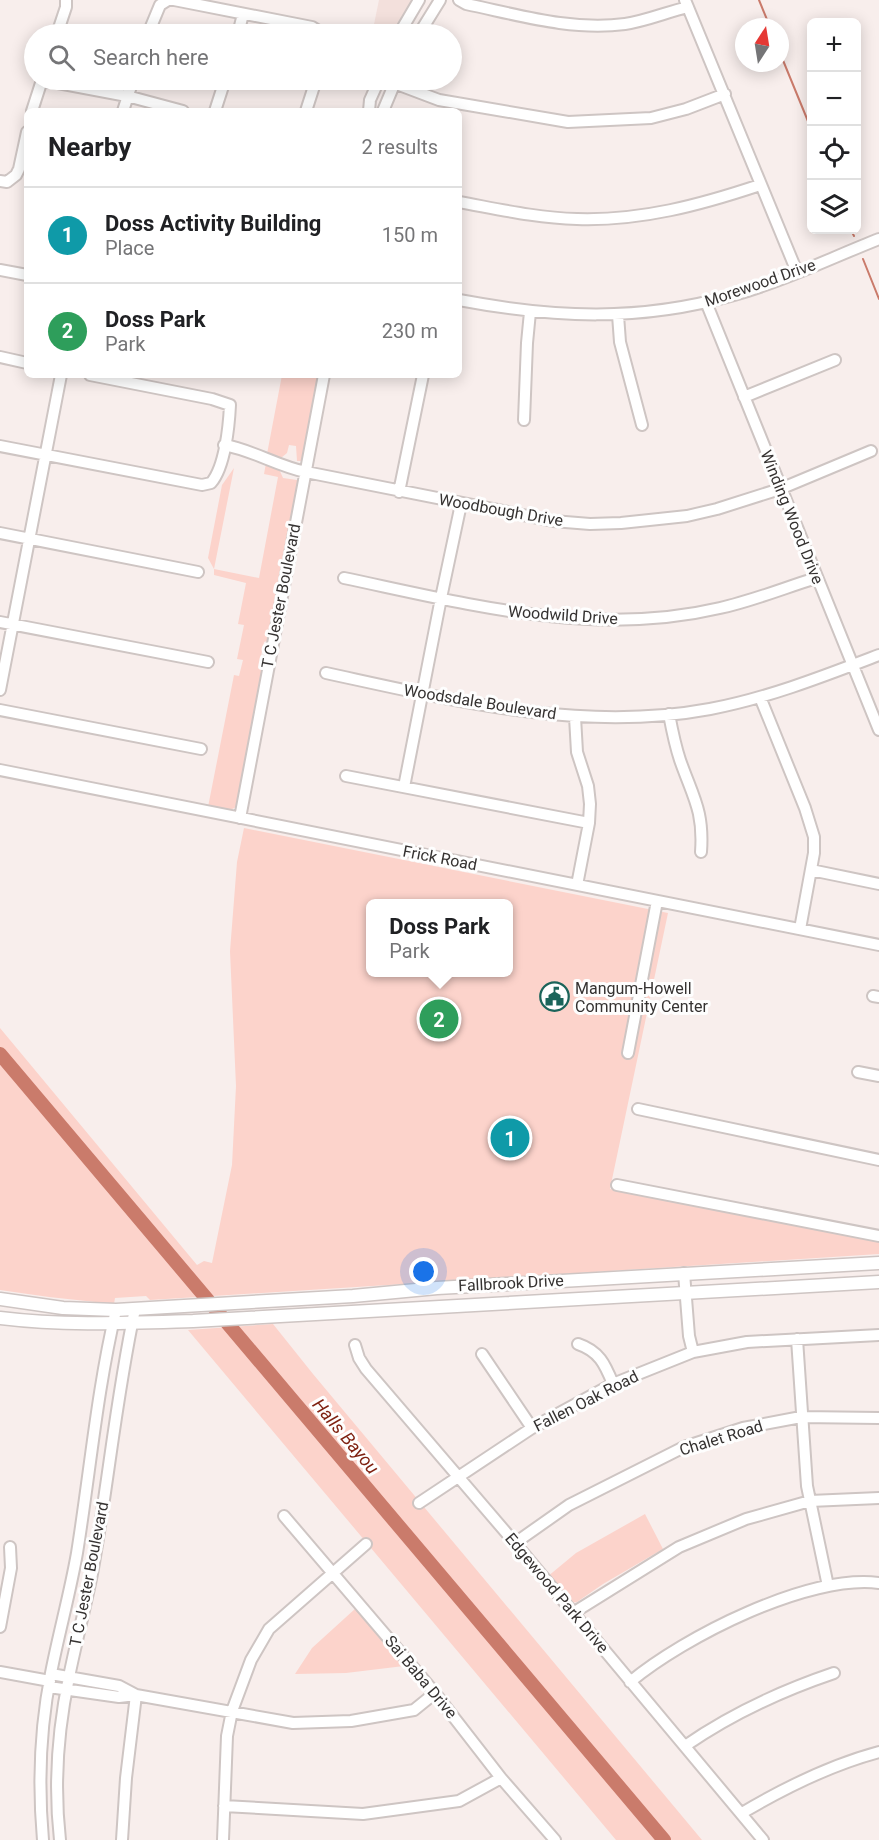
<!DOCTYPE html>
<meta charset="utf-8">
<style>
body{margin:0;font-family:Roboto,sans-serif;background:#f6f6f6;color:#202124}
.controls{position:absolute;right:18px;top:18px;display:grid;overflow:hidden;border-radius:9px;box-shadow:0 3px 15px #0003}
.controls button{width:54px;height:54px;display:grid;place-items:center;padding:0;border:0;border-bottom:2px solid #e0e0e0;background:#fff;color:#202124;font:30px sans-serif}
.compass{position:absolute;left:735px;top:18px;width:54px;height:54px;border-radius:50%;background:#fff;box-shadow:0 3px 15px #0003;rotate:12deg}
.you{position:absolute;left:424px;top:1272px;width:21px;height:21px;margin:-15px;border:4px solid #fff;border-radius:50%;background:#1a73e8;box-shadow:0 0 0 9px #1a73e833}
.badge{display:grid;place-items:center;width:39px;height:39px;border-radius:50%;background:#1b645a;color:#fff;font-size:20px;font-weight:700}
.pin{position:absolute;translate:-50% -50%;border:3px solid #fff;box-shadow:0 2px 6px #0006}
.popup{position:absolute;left:366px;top:899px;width:147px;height:78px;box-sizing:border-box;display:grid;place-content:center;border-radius:9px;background:#fff;filter:drop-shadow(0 2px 4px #0005);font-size:20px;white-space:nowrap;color:#757577}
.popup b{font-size:22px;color:#202124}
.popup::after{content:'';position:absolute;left:50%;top:100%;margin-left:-12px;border:12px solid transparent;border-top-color:#fff}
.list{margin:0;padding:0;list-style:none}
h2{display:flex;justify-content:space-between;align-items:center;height:78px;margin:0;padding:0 24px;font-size:26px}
h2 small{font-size:20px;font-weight:400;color:#757577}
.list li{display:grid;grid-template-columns:39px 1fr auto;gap:18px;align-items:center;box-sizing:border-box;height:96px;padding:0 24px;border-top:2px solid #e0e0e0}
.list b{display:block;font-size:22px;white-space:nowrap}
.list p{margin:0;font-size:20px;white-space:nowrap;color:#757577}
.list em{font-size:20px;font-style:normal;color:#757577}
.icon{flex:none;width:33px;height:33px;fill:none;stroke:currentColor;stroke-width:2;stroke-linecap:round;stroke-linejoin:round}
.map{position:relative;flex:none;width:879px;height:1840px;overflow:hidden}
.search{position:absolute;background:#fff;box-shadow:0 3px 15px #0003;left:24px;top:24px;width:438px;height:66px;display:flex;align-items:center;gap:15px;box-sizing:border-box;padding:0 21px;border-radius:33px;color:#757577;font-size:22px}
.panel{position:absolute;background:#fff;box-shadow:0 3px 15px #0003;left:24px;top:108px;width:438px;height:270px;border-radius:9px}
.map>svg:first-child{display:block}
.built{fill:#f3e0dc}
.green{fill:#fcd3cb;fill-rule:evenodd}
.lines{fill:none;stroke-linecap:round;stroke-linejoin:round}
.stream{stroke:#ca7b6b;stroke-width:2}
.river{stroke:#ca7b6b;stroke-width:14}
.minor-casing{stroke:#cec5c3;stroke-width:14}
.major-casing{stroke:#cec5c3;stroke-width:15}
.minor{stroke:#fff;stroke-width:10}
.major{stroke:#fff;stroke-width:12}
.labels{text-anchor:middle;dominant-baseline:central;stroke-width:6;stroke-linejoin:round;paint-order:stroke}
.street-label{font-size:16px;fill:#353231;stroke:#fefefe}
.poi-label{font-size:16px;fill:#353231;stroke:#fefefe;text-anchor:start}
.water-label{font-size:18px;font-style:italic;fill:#7f2111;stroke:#fefefe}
</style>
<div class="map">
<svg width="879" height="1840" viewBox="0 0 879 1840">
<rect width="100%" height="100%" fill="#f8eeec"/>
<path class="built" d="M379 0H414L395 34H372Z"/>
<path class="green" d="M282 375H320L306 451 301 461H297L296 446 289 445 287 453 281 458 267 454Z
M266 463 279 469 283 478 297 480 298 490 272 629 267 641 264 642 261 656 264 669 238 805C230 814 218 809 208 807L234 675 239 676 243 660 237 659 244 625 238 624 246 583 214 575V569L208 558 222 485 234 468 214 569 259 578 278 477 264 474Z
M244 828 668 913 610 1189 879 1242V1254L150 1300 146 1296 115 1298 114 1304 49 1297 0 1290V1028L197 1265 204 1261 212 1263 232 1165 236 1086 230 951 237 862ZM370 904H508V972H370Z
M273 1324 313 1374 702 1840H616L188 1330Z
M645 1514 663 1549 603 1584 577 1602 571 1603 547 1577 576 1553Z
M356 1608 404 1666 346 1673 295 1674 312 1648Z"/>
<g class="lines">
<path class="stream" d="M759 0 770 27
M780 53 812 131
M851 230 854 236
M863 259 879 299"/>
<path class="river" d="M0 1054 664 1840"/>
<defs>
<path id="minor" d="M459 0 466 4C519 15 571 31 625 24 646 21 667 12 688 7
M685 0 797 272
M57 34 66 7V0
M148 34 160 5 168 0H174L312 27 323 34
M238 34 243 14
M399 34 419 0
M419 34 440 0
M42 80 127 96 183 111
M386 80 439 100 568 122 651 118 686 109 725 94
M32 111 42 80
M123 111 133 80
M215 111 225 80
M306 111 316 80
M369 111 370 100 379 80
M383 111 396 80
M0 181 7 182 16 175 19 169 27 132
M459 202C498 209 537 218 577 219 641 221 700 205 760 185
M0 270 27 275
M459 300C555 318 639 322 734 295 784 281 831 258 879 239
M706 302 879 730
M618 315 620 342 642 425
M0 357 27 363
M744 397 835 360
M524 420 527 343 530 312
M224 445C253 450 277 466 306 472L553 521 590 524 621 523 687 516 717 509 780 489 871 451
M0 446 202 485 211 483C225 467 229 426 230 405L212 399 90 375
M399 492 423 375
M0 533 198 572
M344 578C468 604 593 638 720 608 752 601 784 588 816 578
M0 622 208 662
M326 673C451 700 581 733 710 709 768 698 824 676 879 655
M0 690 61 375
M760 697 805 808 814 837V853L800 929
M0 710 201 749
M669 714C672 730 675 745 680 760 693 797 704 811 701 852
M575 717 577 752 588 786 590 804 589 823 577 885
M0 770 879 945
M346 776 589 823
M404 787 441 598 461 504
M240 818 324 375
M811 870 879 884
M873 996 879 997
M628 1053 657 901
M858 1072 879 1076
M638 1109 879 1160
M617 1185 879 1236
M684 1273 689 1336 693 1352
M797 1339 807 1486 828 1586
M578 1344C599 1351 605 1364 613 1384
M355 1345 359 1358 366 1369 515 1543 763 1840
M482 1354 532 1428
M419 1503 532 1428 613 1384 693 1352 747 1342 879 1335
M284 1516 435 1693 501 1778 555 1840
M515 1543 569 1505 684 1447 743 1428 801 1417 879 1418
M573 1613 679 1547 746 1519 810 1501 879 1498
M0 1627 11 1568 10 1547
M0 1672 50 1681
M51 1674 119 1686 136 1695 293 1723 351 1721 414 1710 435 1693
M630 1682C684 1637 808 1574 879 1583
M49 1687 119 1697 136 1695
M685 1746C731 1714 781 1691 834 1673
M224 1806 363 1814 459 1801 501 1778
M742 1813C786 1787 830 1765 879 1752
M43 1840C38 1784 40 1728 51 1673 59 1632 70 1593 77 1553 90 1472 97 1390 116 1310
M60 1840C54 1787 58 1729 69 1677 76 1642 85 1609 92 1574 108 1486 116 1397 135 1309
M122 1840 126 1778 136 1695
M223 1840 227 1736 232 1711 251 1660 269 1629 366 1544"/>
<path id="major" d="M0 1299 63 1308 116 1310 353 1296 437 1288 879 1263
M0 1318C64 1326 128 1323 193 1321L879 1282"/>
</defs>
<use href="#minor" class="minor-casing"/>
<use href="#major" class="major-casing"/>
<use href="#minor" class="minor"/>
<use href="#major" class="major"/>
</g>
<defs>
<symbol id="civic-ring" viewBox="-11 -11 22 22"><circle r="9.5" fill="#fefefe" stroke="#1b645a" stroke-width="1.5"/><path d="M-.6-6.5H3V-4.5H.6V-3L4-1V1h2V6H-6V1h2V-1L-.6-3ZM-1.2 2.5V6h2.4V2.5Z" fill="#1b645a"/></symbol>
</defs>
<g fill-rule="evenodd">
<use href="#civic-ring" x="538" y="980" width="33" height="33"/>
</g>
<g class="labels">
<g class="street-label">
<text transform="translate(760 283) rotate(-19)">Morewood Drive</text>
<text transform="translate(501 510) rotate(10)">Woodbough Drive</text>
<text transform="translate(792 517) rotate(68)">Winding Wood Drive</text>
<text transform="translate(281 596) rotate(-79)">T C Jester Boulevard</text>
<text transform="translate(563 615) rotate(4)">Woodwild Drive</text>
<text transform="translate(480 702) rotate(9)">Woodsdale Boulevard</text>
<text transform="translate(440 858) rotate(11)">Frick Road</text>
<text transform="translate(511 1283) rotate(-3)">Fallbrook Drive</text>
<text transform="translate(586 1401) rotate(-27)">Fallen Oak Road</text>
<text transform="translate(721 1438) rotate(-17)">Chalet Road</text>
<text transform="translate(89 1574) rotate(-79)">T C Jester Boulevard</text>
<text transform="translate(557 1593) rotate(50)">Edgewood Park Drive</text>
<text transform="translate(421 1677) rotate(50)">Sai Baba Drive</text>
</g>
<g class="poi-label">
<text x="575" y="988">Mangum-Howell<tspan x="575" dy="18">Community Center</tspan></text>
</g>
<g class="water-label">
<text transform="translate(346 1436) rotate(50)">Halls Bayou</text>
</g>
</g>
</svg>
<div class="controls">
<button>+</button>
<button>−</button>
<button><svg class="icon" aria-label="locate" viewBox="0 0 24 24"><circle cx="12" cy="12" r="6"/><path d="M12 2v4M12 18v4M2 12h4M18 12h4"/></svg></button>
<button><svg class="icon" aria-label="layers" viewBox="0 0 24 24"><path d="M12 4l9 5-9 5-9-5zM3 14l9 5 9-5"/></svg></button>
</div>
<svg class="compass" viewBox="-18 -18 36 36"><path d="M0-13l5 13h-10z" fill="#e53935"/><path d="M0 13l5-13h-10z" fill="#757577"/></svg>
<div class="you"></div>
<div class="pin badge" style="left:510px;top:1138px;background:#0f9aa8">1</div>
<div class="pin badge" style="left:439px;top:1019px;background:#2e9e5b">2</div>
<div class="popup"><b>Doss Park</b>Park</div>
<div class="search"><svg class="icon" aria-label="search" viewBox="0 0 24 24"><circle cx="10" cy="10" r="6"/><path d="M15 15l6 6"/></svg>Search here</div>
<section class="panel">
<h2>Nearby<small>2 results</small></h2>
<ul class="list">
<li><span class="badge" style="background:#0f9aa8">1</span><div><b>Doss Activity Building</b><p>Place</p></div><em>150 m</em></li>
<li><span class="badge" style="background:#2e9e5b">2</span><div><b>Doss Park</b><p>Park</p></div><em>230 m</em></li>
</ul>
</section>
</div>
